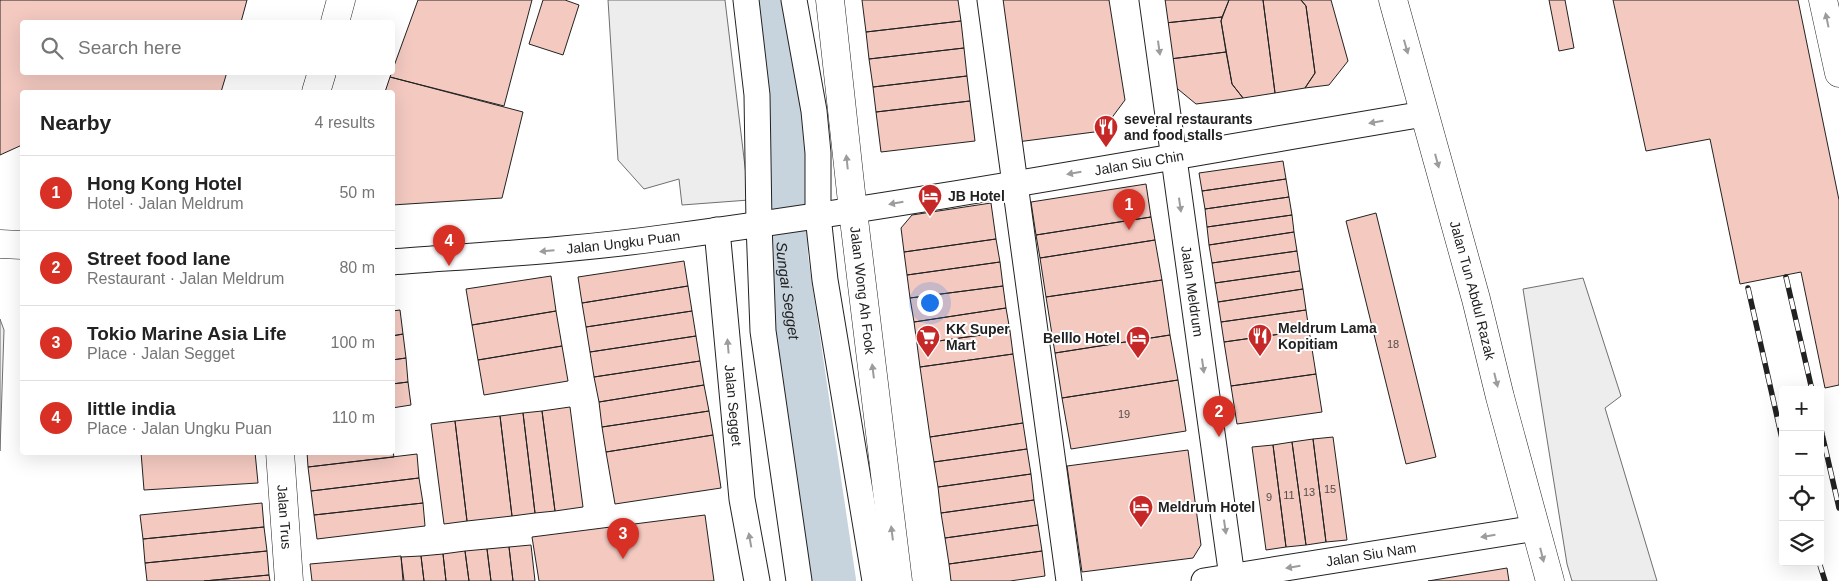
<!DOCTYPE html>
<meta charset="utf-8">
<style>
body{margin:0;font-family:Arial,sans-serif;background:#f2f2f2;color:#222}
.controls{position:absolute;right:15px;bottom:15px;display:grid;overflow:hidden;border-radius:5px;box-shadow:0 5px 20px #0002}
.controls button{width:45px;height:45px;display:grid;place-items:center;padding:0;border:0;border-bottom:1px solid #e0e0e0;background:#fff;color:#222;font:25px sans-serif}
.you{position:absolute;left:929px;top:302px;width:18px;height:18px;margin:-12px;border:4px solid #fff;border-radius:50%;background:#1a73e8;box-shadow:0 0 0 8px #1a73e833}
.badge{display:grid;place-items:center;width:32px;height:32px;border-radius:50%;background:#d93025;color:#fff;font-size:16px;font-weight:700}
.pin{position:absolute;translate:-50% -41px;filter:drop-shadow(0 1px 2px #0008)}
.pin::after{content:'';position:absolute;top:26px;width:18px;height:15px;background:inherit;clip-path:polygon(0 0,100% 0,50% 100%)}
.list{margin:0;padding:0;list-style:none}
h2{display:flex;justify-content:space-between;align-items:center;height:65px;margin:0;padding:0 20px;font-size:21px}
h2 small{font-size:16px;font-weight:400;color:#767676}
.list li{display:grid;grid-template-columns:32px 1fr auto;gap:15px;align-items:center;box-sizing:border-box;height:75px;padding:0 20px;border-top:1px solid #e0e0e0}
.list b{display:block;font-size:19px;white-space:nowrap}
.list p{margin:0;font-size:16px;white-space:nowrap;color:#767676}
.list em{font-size:16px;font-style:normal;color:#767676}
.icon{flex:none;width:28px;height:28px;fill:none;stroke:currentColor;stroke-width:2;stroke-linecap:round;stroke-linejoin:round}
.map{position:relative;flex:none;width:1839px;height:581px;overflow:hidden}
.search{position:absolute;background:#fff;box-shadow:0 5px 20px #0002;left:20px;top:20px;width:375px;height:55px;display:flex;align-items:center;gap:12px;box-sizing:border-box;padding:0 18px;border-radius:5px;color:#767676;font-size:19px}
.panel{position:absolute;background:#fff;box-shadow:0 5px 20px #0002;left:20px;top:90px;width:375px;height:365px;border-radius:5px}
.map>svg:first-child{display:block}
.parking{fill:#ededed;stroke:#6f6f6f}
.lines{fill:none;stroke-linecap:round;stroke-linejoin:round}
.river{stroke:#c7d3dd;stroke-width:50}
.building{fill:#f3c9c0;stroke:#222}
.street-casing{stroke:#222;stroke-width:27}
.secondary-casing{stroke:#222;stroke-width:29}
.primary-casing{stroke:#222;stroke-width:29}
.highway-casing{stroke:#222;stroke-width:29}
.street{stroke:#fff;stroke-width:25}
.secondary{stroke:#fff;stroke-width:28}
.primary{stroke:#fff;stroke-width:28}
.highway{stroke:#fff;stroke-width:28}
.rail-casing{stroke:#222;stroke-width:5.5}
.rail{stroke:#fff;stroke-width:4;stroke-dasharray:11;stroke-linecap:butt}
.oneway{fill:#9c9c9c}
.labels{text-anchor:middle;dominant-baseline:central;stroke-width:4;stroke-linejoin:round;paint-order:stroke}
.number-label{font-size:11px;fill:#564c4a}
.poi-label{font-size:14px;font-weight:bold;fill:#222;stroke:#fff;text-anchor:start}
.street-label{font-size:14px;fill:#222;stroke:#fff}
.water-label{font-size:15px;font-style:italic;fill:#222;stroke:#fff}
</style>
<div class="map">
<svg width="1839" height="581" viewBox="0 0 1839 581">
<rect width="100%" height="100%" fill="#fff"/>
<path class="parking" d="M608 0H725L749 200 682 205 679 179 644 189 618 160Z
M1583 278 1621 396 1605 408 1657 581H1572L1567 564 1523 289Z
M0 319 4 330 0 451Z"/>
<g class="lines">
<path class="river" id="s1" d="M774 0 787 105 781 202 783 258 831 581"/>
</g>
<path class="building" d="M0 0H247L241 22H22V72H227L221 92H22V145L0 155Z
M418 0H532L504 106 390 77Z
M543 0H565L579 5 563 55 529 44Z
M862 0H958L961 21 866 32Z
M997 0H1109L1125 100 1102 131 1017 142Z
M1162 0H1229L1222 17 1165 23Z
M1229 0H1263L1275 93 1243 98 1232 84 1221 21Z
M1263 0H1301L1306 6 1315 73 1305 88 1275 93Z
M1301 0H1331L1348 61 1329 85 1305 88 1315 73 1306 6Z
M1549 0H1565L1574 48 1559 51Z
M1613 0H1798L1839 200V385L1825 388 1801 272 1740 284 1710 139 1646 151Z
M1222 17 1221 21 1226 52 1170 59 1165 23Z
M961 21 964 48 869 59 866 32Z
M964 48 967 76 873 87 869 59Z
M1226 52 1232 84 1243 98 1196 104 1173 85 1170 59Z
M967 76 970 101 876 112 873 87Z
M390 77 523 112 502 198 392 205V92H385Z
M970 101 975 141 881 152 876 112Z
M1283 161 1286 179 1202 191 1199 173Z
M1286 179 1289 197 1205 209 1202 191Z
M1146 184 1151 217 1036 235 1031 202Z
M1289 197 1292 215 1207 227 1205 209Z
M991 203 996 239 904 252 901 228 912 215Z
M1376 213 1436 457 1406 464 1346 221Z
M1292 215 1294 232 1209 245 1207 227Z
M1151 217 1155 240 1040 258 1036 235Z
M1294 232 1297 251 1212 263 1209 245Z
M996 239 1000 262 907 275 904 252Z
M1155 240 1162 280 1046 297 1040 258Z
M1297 251 1300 271 1215 283 1212 263Z
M684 261 688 286 582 303 578 277Z
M1000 262 1003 286 910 298 907 275Z
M1300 271 1303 289 1218 302 1215 283Z
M551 276 556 311 472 325 466 289Z
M1162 280 1170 335 1055 353 1046 297Z
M688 286 692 311 586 327 582 303Z
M1003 286 1006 308 914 322 910 298Z
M1303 289 1306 310 1221 322 1218 302Z
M1006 308 1010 331 917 344 914 322Z
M400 310 403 334 392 336V311Z
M1306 310 1309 330 1224 342 1221 322Z
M556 311 562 346 478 360 472 325Z
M692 311 696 336 590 352 586 327Z
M1309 330 1316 374 1231 386 1224 342Z
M1010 331 1013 354 920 367 917 344Z
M403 334 406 358 392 360V336Z
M1170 335 1178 380 1062 398 1055 353Z
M696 336 700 361 594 377 590 352Z
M562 346 568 381 484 395 478 360Z
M1013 354 1023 423 930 437 920 367Z
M406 358 408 382 392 384V360Z
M700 361 704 385 599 402 594 377Z
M1316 374 1322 412 1237 424 1231 386Z
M1178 380 1186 431 1071 449 1062 398Z
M408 382 411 405 392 408V384Z
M704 385 709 411 602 427 599 402Z
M570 407 583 507 555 511 542 411Z
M542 411 555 511 535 513 523 413Z
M709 411 713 435 606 452 602 427Z
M523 413 535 513 512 516 500 416Z
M500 416 512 516 467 521 455 421Z
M455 421 467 521 444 524 431 424Z
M1023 423 1027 449 934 462 930 437Z
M713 435 721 488 615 504 606 452Z
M1333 437 1347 540 1326 542 1313 439Z
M1313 439 1326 542 1306 545 1292 442Z
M1292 442 1306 545 1286 547 1273 445Z
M1273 445 1286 547 1266 550 1252 447Z
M392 447 394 457 308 467 307 452H392Z
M1027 449 1031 474 938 487 934 462Z
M1188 450 1201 545 1193 558 1082 572 1067 466Z
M141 452H255L258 483 144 490Z
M417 454 419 478 311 491 308 467Z
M1031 474 1034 500 941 513 938 487Z
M419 478 423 503 314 515 311 491Z
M1034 500 1038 525 945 538 941 513Z
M262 503 264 527 143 539 140 515Z
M423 503 425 526 317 539 314 515Z
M705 515 714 581H539L532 537Z
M1038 525 1042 551 949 564 945 538Z
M264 527 267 551 145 563 143 539Z
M531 545 535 581H513L509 547Z
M509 547 513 581H491L487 549Z
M487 549 491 581H469L465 551Z
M267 551 269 575 204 581H147L145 563Z
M465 551 469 581H446L443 554Z
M1042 551 1045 576 1010 581H951L949 564Z
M443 554 446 581H424L421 556Z
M401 556 403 581H312L310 564Z
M421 556 424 581H404L401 557Z
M1507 568 1509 581H1428Z
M269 575 270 581H204Z"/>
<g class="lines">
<defs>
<g id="street">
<path d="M746 0 757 95 759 224 763 331 799 581"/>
<path d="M794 0 814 111 818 153V216L825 280 875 581"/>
<path d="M990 0 1069 581"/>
<path id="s2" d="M1152 0 1232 577 1235 581"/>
<path id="s3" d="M717 230 742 499 757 581"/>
<path id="s4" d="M392 262C485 255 577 250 669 237 922 203 1173 156 1424 114"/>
<path id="s5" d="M1204 581 1536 528"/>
</g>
<g id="secondary">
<path d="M335 22 341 0"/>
<path d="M316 92 322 72"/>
<path d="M0 244 22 245"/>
<path id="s6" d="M280 452 289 581"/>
</g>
<g id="primary">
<path id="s7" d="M830 0 853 211 898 581"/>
<path id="s8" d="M1393 0 1476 299 1500 397 1550 581"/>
</g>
<path id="highway" d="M1823 0 1839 73"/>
</defs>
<use href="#street" class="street-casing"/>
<use href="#secondary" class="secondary-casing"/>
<use href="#primary" class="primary-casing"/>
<use href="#highway" class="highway-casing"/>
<use href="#street" class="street"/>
<use href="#secondary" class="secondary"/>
<use href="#primary" class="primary"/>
<use href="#highway" class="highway"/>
<defs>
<path id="rail" d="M1786 277 1812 390
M1748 288 1783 443
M1820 425 1839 508
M1819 562 1825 581"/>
</defs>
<use href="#rail" class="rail-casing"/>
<use href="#rail" class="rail"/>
</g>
<defs><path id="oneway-solid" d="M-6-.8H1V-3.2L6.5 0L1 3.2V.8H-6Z" transform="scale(1.25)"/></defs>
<g class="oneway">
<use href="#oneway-solid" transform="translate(1827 20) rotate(-102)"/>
<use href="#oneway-solid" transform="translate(1406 47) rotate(74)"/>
<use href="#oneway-solid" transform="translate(1159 48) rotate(82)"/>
<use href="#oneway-solid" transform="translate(1376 122) rotate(170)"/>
<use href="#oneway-solid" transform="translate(1437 161) rotate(75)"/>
<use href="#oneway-solid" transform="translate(847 162) rotate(-96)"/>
<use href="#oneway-solid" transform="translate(1074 173) rotate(170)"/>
<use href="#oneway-solid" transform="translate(896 203) rotate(170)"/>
<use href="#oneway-solid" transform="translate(1180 205) rotate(82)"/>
<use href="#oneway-solid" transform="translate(547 251) rotate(175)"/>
<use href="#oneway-solid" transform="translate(728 346) rotate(-95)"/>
<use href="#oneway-solid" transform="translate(1203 366) rotate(82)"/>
<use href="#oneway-solid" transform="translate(873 371) rotate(-97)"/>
<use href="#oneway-solid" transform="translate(1496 380) rotate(76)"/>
<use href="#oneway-solid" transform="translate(1225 527) rotate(82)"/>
<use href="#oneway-solid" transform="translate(892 533) rotate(-97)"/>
<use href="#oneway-solid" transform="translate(1488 536) rotate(171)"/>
<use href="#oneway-solid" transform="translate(750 540) rotate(-100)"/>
<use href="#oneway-solid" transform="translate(1542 555) rotate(76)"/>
<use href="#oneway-solid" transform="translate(1293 567) rotate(171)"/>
</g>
<defs>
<symbol id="restaurant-pin" viewBox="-11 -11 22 30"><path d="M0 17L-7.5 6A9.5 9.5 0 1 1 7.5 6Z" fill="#c62828" stroke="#fff"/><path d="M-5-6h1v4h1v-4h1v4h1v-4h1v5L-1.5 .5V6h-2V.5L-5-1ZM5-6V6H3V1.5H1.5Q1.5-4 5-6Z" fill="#fff"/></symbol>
<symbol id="hotel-pin" viewBox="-11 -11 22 30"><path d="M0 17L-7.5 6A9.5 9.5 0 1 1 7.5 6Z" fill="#c62828" stroke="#fff"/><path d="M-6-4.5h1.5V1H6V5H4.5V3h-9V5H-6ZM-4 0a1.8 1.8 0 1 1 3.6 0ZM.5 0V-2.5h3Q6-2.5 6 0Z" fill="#fff"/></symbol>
<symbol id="supermarket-pin" viewBox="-11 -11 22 30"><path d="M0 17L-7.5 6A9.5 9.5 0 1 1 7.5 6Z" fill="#c62828" stroke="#fff"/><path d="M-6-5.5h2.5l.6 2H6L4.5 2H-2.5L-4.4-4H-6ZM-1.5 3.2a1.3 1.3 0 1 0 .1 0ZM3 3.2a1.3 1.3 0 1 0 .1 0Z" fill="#fff"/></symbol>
</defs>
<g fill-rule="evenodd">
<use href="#restaurant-pin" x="1092" y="113" width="28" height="38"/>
<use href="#hotel-pin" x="916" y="182" width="28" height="38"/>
<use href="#restaurant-pin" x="1246" y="322" width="28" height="38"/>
<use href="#supermarket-pin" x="914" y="323" width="28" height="38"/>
<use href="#hotel-pin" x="1124" y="324" width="28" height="38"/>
<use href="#hotel-pin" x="1127" y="493" width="28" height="38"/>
</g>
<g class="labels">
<g class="number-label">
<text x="1393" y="344">18</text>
<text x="1124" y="414">19</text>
<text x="1330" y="489">15</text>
<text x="1309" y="492">13</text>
<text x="1289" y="495">11</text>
<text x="1269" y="497">9</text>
</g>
<g class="poi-label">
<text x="1124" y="119">several restaurants<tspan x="1124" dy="16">and food stalls</tspan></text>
<text x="948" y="196">JB Hotel</text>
<text x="1278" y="328">Meldrum Lama<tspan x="1278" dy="16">Kopitiam</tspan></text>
<text x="946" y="329">KK Super<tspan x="946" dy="16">Mart</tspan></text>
<text x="1120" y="338" text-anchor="end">Belllo Hotel</text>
<text x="1158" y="507">Meldrum Hotel</text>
</g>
<g class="street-label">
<text stroke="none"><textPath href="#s4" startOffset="754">Jalan Siu Chin</textPath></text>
<text stroke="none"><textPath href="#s4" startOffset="232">Jalan Ungku Puan</textPath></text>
<text stroke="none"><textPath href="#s8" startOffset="301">Jalan Tun Abdul Razak</textPath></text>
<text stroke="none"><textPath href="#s7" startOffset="292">Jalan Wong Ah Fook</textPath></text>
<text stroke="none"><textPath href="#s2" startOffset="294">Jalan Meldrum</textPath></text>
<text stroke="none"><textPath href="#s3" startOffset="176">Jalan Segget</textPath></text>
<text stroke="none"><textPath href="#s6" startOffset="65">Jalan Trus</textPath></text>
<text stroke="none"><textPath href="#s5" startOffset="169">Jalan Siu Nam</textPath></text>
</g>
<g class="water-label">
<text stroke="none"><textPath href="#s1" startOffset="292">Sungai Segget</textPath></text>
</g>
</g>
</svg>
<div class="controls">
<button>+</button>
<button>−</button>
<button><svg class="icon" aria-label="locate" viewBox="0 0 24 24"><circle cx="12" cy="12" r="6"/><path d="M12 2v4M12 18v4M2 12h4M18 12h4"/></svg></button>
<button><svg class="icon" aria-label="layers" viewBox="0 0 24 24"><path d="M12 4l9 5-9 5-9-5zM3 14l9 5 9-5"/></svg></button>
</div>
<div class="you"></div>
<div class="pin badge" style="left:1129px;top:230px">1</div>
<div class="pin badge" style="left:1219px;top:437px">2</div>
<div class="pin badge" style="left:623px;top:559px">3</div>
<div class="pin badge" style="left:449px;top:266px">4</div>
<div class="search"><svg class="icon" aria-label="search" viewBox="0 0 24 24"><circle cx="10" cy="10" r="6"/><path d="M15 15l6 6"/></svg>Search here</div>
<section class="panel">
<h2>Nearby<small>4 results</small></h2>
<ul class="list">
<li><span class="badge">1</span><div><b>Hong Kong Hotel</b><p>Hotel · Jalan Meldrum</p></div><em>50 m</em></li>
<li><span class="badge">2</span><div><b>Street food lane</b><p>Restaurant · Jalan Meldrum</p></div><em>80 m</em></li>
<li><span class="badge">3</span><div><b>Tokio Marine Asia Life</b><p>Place · Jalan Segget</p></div><em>100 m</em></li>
<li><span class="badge">4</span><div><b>little india</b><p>Place · Jalan Ungku Puan</p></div><em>110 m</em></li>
</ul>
</section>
</div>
